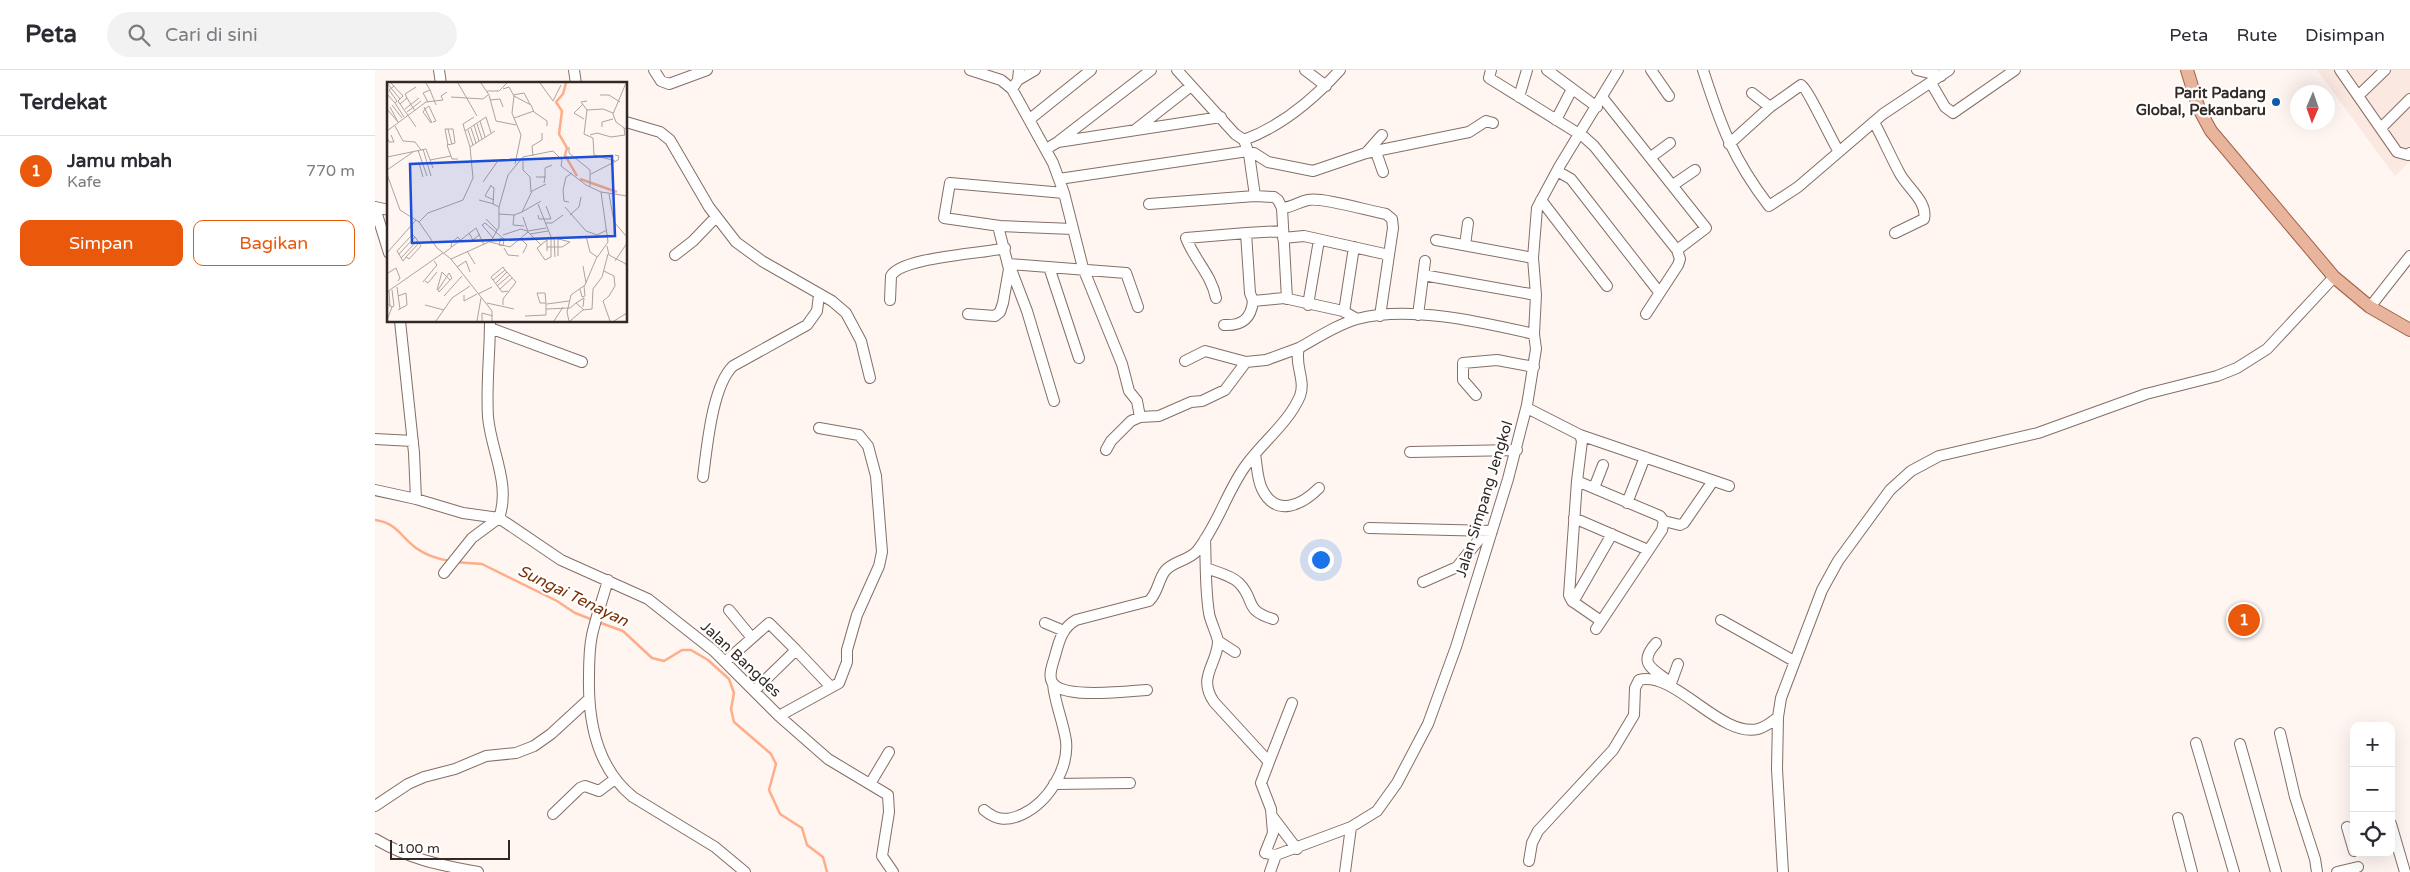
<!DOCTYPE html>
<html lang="id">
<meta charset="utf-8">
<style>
body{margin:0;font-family:"Varela Round",sans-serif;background:#f2f2f3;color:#2b2b33}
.controls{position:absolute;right:15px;bottom:15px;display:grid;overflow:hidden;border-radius:10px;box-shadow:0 5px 20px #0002}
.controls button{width:45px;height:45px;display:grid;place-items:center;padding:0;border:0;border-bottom:1px solid #e1e1e2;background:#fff;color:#2b2b33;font:25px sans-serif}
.compass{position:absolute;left:1915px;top:15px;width:45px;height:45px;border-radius:50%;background:#fff;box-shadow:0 5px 20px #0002;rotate:182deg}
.scale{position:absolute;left:15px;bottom:12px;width:120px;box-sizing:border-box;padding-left:5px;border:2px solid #322925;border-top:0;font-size:14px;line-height:18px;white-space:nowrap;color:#322925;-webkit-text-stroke:4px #fff;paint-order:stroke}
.you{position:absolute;left:945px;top:489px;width:18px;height:18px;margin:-12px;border:4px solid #fff;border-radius:50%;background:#1a73e8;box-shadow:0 0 0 8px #1a73e833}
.badge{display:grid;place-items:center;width:32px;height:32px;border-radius:50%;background:#ea580c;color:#fff;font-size:16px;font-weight:700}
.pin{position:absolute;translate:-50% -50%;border:2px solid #fff;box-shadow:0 1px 5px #0006}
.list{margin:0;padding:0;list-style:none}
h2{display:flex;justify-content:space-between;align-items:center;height:65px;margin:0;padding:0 20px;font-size:21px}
h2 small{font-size:16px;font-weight:400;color:#7c7c81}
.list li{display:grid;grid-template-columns:32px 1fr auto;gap:15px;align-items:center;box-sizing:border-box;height:70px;padding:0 20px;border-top:1px solid #e1e1e2}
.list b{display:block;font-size:19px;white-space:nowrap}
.list p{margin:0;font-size:16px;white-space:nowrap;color:#7c7c81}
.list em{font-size:16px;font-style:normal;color:#7c7c81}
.actions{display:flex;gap:10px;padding:15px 20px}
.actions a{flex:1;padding:11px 0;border:1px solid #ea580c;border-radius:10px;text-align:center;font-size:18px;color:#ea580c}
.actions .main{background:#ea580c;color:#fff}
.icon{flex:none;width:28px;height:28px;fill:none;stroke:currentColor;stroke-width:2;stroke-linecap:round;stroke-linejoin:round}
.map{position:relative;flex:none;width:2035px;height:802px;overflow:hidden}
header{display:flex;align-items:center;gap:30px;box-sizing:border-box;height:70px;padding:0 25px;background:#fff;border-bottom:1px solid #e1e1e2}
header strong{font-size:24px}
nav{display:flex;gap:28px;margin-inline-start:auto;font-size:18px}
.search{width:350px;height:45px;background:#f2f2f3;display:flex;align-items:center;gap:12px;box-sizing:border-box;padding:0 18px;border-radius:28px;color:#7c7c81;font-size:19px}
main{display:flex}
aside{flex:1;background:#fff}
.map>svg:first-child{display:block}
.built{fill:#fbe8e0}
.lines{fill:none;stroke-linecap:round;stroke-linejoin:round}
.stream{stroke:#ffad88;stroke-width:2.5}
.minor-casing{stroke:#846f66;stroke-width:12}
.major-casing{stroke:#9f6347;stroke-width:14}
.minor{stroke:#fff;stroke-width:10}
.major{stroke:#e8b49c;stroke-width:12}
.poi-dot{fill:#105aa9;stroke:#fff;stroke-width:2}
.labels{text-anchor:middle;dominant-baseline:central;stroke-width:4.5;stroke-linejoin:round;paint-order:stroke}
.poi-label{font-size:15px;font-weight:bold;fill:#322925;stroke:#fff;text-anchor:end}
.street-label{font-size:15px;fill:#322925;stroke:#fff}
.water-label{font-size:16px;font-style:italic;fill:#773007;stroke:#fff}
.inset-river{fill:none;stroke:#ffad88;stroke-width:2.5}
.inset-road{fill:none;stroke:#ada39f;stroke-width:1}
.view{fill:#1d4ed8;fill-opacity:0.15;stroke:#1d4ed8;stroke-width:2.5}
.inset-edge{fill:none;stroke:#322925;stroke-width:2.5}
</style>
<header>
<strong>Peta</strong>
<div class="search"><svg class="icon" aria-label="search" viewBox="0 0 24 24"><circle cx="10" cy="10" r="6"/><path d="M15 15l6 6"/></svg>Cari di sini</div>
<nav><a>Peta</a><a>Rute</a><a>Disimpan</a></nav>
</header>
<main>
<aside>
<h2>Terdekat<small></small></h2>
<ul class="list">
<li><span class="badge">1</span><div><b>Jamu mbah</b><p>Kafe</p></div><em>770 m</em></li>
</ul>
<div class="actions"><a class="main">Simpan</a><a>Bagikan</a></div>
</aside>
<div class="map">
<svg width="2035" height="802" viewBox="0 0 2035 802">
<rect width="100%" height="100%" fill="#fff5f1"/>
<path class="built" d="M1942 0H2035V91L2020 106Z"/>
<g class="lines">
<path class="stream" d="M0 450C22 453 25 466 41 478 52 486 62 489 75 491
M80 492 107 494 182 531 200 543 218 550
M223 552 248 561 277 588 289 591 307 580H316L333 590 354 609 359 623 356 639 359 652 396 684 401 694 394 720 405 744 427 758 432 775 448 787 452 802"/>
<defs>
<path id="minor" d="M64 0 66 14
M199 0 201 14
M279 0 286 11 294 14 332 0
M595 0 626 10 637 19 678 93 689 123 708 198 747 294 754 321 762 331 765 347
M802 0 860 64 869 70 874 84 880 126
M930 0 951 16
M1116 0 1114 8 1209 67 1219 76 1302 180 1331 158 1227 27
M1172 0 1222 37
M1276 0 1294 26
M1328 0C1346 56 1358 89 1394 136L1423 117 1508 44 1574 0
M1542 0 1566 6
M1965 0 2022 82 2033 85 2035 83
M643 10 660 0
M1556 13 1570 37 1578 43 1640 0
M637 19 643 10 644 0
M1377 23 1395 37
M1983 26 2010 0
M1144 27 1152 0
M655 49 716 0
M1181 50 1197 19
M251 52 285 62 295 70 334 137 361 172 387 191 457 231 471 243 486 271 495 308
M1499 52C1508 69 1515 85 1524 102 1531 117 1553 131 1549 149L1520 163
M2006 58 2035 29
M760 60 816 16
M869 70C907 56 938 30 965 0
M684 71 776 0
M1354 74 1395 37 1426 15C1432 17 1457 71 1464 82
M671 79 683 72 846 47
M1001 82 1008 102
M991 83 1007 65
M874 84 879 83 893 92 938 101 991 83 1094 62 1111 51 1118 53
M1276 87 1295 73
M1182 101 1196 109 1284 222
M684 109 873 81
M1298 115 1320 100
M1166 130 1232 216
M774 134 880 126 899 127 903 130 907 138 912 229
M0 137 14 140
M0 138 14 183
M907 138C918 137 923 132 933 130 947 127 994 141 1011 144L1017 149 1018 158 1005 246
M625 156 569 148 575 113 689 123
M908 168 929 166 1014 185
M1061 170 1158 188
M1090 175 1093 153
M300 185 318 171 341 147
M674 197 704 288
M1048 205 1161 225
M841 228C836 204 820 191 811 168L871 163
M515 230 516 206C527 187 606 184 630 178
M878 231 875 223 871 163 908 161
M933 235 944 170
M1995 237 2035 186
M969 242 979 177
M593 244 620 246 625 242 628 233 634 199 624 160 625 156 698 159
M1271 244 1303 195 1305 189 1302 180
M1043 245 1050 191
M25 251 39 383 41 429
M115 251C115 283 111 315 113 347 116 381 136 414 124 448
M849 255C867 256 876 249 878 231L909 228 968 241 982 249
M115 258 207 292
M810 291 830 281 871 292
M1101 325 1088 310V293L1122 290 1159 297
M679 331 652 241 634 194 751 203 763 237
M1152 338 1205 365 1207 371 1202 411 1194 525 1197 531 1226 551
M1205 365 1354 416
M0 369 38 371
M731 380 736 371 756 351 765 347 784 346 816 332 827 331 850 320 871 292 891 290 924 278
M1035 382 1142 380
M880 384C882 395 882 409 887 419 901 448 927 435 944 418
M328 407C332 378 337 316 358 296L432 255 442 241 444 225
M1202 411 1285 446 1289 451 1287 460 1221 559
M1219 418 1228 395
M0 420 41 429 88 443 124 448 186 490 273 529 339 581 404 646 453 689 513 725 514 742 507 786 518 802
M1252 433 1270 387
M1199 448 1273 480
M1289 451 1305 455 1309 453 1338 411
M994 458 1117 461
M830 469C831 493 830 518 834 543 835 551 843 566 843 572 842 595 822 607 839 632L894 692 886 713 896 739 898 763 890 783 901 785 976 757 1002 741 1022 713 1053 654 1081 577 1133 409 1152 335 1161 279 1159 264 1161 225 1158 188 1162 138 1184 97 1243 0
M831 498C841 502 856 505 864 513 881 530 868 540 898 549
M69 503 97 468 124 448
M233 510C228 528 221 547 217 565 214 579 214 593 214 607 213 651 222 698 258 727L340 777 370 802
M1048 512 1082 497 1111 461
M1198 532 1237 464
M354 540 377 568
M1346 550 1419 591
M670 553 689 561
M843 571 860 582
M1281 573C1262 594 1278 599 1295 612
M350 592 394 553 421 580
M1295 616 1303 594
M772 620C754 621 687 630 677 612 673 605 678 593 680 586 684 571 687 558 701 550L774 531C783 523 783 510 790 501 798 491 813 491 822 481 842 456 851 424 869 398 886 373 913 354 925 326 931 310 919 295 924 278 942 268 961 255 982 249 1035 235 1106 252 1159 264
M379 621 421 580 456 617
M404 646 464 613 472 592V580L482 545 504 496 507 482 501 406 493 376 484 365 444 358
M1905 663 1920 727 1940 789 1942 802
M1821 673 1859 802
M1865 674 1901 802
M894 692 917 633
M495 714 514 682
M679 714 755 713
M0 736 33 714 49 707 80 699 111 686 141 683 159 676 176 664 213 630
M609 740C622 751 633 751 648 744 673 732 694 699 691 671 688 651 680 634 678 614
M178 744 205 718 210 716 224 721 240 709
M897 746 922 779
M1803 748 1817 802
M2016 754 2030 802
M1972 757 1979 781
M0 769C34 789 64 795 103 802
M1154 791 1157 773 1163 761 1238 680 1259 645 1260 618 1264 610C1300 600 1345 668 1383 659 1390 657 1397 652 1403 647
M895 802 901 785
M970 802 976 757
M1408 802 1402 699 1403 647 1406 628 1447 520 1463 491 1515 420 1536 401 1564 386 1663 363 1771 324 1842 306 1862 298 1892 279 1959 207
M1962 802 1983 797"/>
<path id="major" d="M1812 0 1824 39 1836 61 1959 207 1995 237 2035 260"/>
</defs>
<use href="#minor" class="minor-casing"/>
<use href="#major" class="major-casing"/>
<use href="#minor" class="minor"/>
<use href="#major" class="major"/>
</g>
<circle class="poi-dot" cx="1901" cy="32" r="5"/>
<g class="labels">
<g class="poi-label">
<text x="1891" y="23">Parit Padang<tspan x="1891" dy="17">Global, Pekanbaru</tspan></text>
</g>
<g class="street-label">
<text transform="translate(1109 429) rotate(-73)">Jalan Simpang Jengkol</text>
<text transform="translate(366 589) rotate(43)">Jalan Bangdes</text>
</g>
<g class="water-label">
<text transform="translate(198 526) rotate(26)">Sungai Tenayan</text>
</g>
</g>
<g transform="translate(12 12)">
<rect width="240" height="240" fill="#fff5f1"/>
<path class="inset-river" d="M179 1 176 12 169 20 175 29 172 52 180 66 178 73 190 94M193 97 230 110"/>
<path class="inset-road" d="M0 1 13 17M4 1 16 14 11 19M39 1 43 8 36 11 41 20M71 1 90 34M94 1 102 13 109 39 129 43M153 1 166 19 174 3M239 1 226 32 229 40 240 48M116 7 122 5 127 14 144 23 147 30 160 39V44M43 8 49 23M100 9H112L120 1M0 12 8 21 10 19 2 8 7 4M126 13 137 11 143 22M213 13H222L233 20M127 14 125 31 134 53 128 82M64 15 96 17 101 13M20 16 18 12 29 5M103 18 113 17 116 25M11 19 29 45M200 19 194 20 200 28M8 21 17 35M13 22 20 16 28 29M196 22 187 31 197 37M5 23 15 36M3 25 11 40M37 25 45 41M0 27 11 40M18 27 32 16M38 27 42 24 47 35 49 39 46 40M38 27 36 30 44 41M20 30 34 19M226 31 216 27 200 28 197 52 206 56 207 73 228 79M127 36 147 29M93 39 98 55M90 42 95 57M87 43 92 59M8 44 16 59 28 60 34 68M215 45V40L226 37M84 46 89 61M61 47H66L68 61 65 62M81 48 86 63M0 49 39 20 56 18 54 14 60 10M78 49 76 42 87 35M203 53 210 51 224 55 238 53 237 46M0 55 2 60H7L4 53M61 63 58 47H61L64 59 65 62 60 63 65 77H71M83 65 78 49 99 35 104 51M182 65V71L203 88V104M36 67 44 94M31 68 40 94M146 74 145 64 155 58V51M0 75 39 67 46 86M43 78 64 74M136 79V88L143 95 144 110M28 82 32 81 36 95M0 88 26 70M0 92 13 128 32 140 50 166 64 177 105 229V239M204 92 231 78 232 74 228 73M149 95H158L157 101M158 96V86L165 83M96 100 110 80M104 103 98 114 107 118M104 104 107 106 106 122 112 125M222 112 227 140 240 155M92 118 107 122M182 120 177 119 176 108 179 95 185 91M151 122 164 155 183 160M178 125 199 149 210 153 220 148M135 130 154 119M112 132 127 133 135 130 145 109 159 102M127 133 126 143 137 144M151 133 152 137H164L159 124M183 133 192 125 194 115M136 135 141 150 154 163M99 137 110 148M32 140 41 131 76 118 86 96 83 65 108 49M158 141H165L176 133M141 149 159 146M82 151 86 158 93 152M143 152 161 149M116 153 134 147 140 149M106 156 95 143 98 141 117 157 116 164 112 163 114 156M133 156 140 163 136 171M167 156 168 175M193 156 199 154 203 170 210 175M171 157V174M103 160 123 165 141 150M220 164 222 173 239 182 240 187M64 165 65 160 71 155 73 158M160 165H175L183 160M117 166 121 173 132 174M80 169 88 182M160 169V158L150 166 158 178 164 175M0 171 29 138M57 171 89 146 97 163M12 172 28 155M19 175 22 177 34 164 28 155 26 153H25L10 169 16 179 19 175 32 161M164 175V155M14 176 30 159M64 177 104 159 112 145V125L121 93 136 75 166 69 175 78 174 84 199 103 214 110 240 114M228 179 240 161M196 184 199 201M70 185 79 179 83 190M217 189 227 194 228 204 222 214M1 191 9 186 13 196 11 199M62 191 65 196 52 210 51 208ZM106 198 115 210 121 209M38 199 41 201 50 190M36 200 50 183 47 179M109 201 120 190M110 204 123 193M10 205 13 227M113 207 125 196M193 207 195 215 198 214 197 204M50 208 55 190 63 198M2 209 3 225M0 210 56 171M91 212 105 205M77 213V219L90 212M11 214 19 211 20 223 11 228M57 214 75 194M222 214 216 219 223 239M0 221 5 225 0 238M100 221 127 227M159 221 158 211H150L153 221H159V227M189 221 197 216 196 225M160 222 182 219M38 223 57 228M116 223V217L129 200 118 188 116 185 104 195 106 198 118 188M5 225 7 224 5 208M138 234 159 233V227L183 226 189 221 197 228M49 239 65 216 83 204M90 239 94 216M95 239V231L106 234M167 239 176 225M182 239 180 230 184 213 198 203 209 177 221 160 214 110M183 239 196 228 205 227 206 207 215 195 221 172M227 239 240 231"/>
<path class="view" d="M225 74 228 154 25 161 23 82Z"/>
<rect width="240" height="240" class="inset-edge"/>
</g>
</svg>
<div class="controls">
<button>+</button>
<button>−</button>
<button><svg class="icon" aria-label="locate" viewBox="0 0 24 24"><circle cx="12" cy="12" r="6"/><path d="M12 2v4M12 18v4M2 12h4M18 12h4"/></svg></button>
</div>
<svg class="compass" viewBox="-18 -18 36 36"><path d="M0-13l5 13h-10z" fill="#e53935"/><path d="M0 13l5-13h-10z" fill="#7c7c81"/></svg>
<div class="scale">100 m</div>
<div class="you"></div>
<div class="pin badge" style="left:1869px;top:550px">1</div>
</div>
</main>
